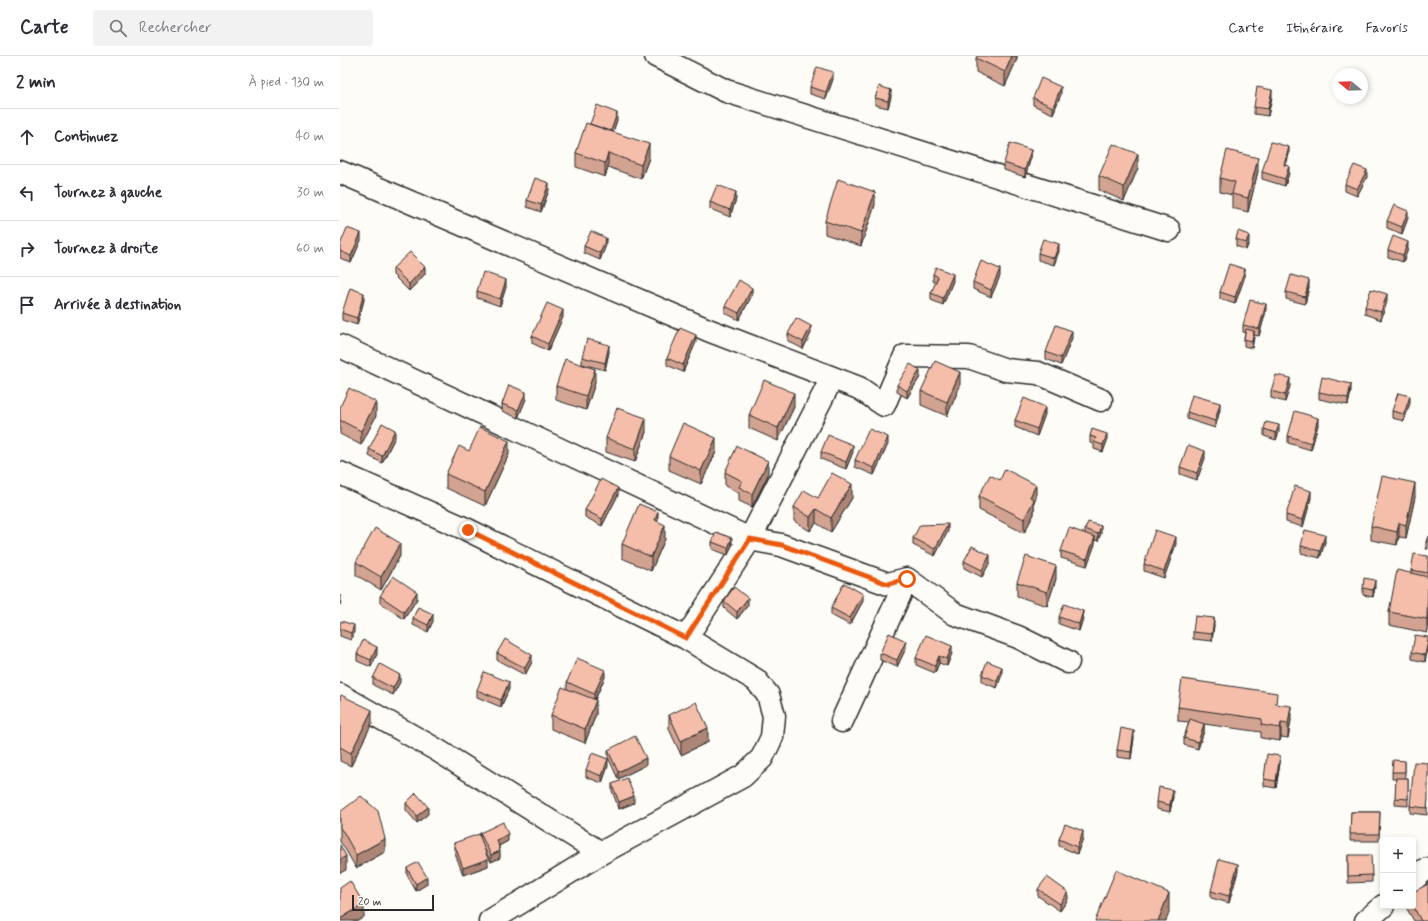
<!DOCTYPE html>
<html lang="fr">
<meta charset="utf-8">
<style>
body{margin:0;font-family:Mynerve,sans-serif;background:#f2f2f3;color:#2b2b33}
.controls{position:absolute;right:12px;bottom:12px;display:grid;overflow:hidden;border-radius:4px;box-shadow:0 2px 6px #0003}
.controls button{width:36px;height:36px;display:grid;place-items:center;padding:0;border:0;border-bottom:1px solid #e1e1e2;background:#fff;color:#2b2b33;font:20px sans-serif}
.compass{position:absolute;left:992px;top:12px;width:36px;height:36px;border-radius:50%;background:#fff;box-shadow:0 2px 6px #0003;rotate:289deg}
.scale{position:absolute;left:12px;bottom:10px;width:82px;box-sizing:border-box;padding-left:4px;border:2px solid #2b2b2b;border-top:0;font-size:11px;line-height:14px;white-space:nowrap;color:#2b2b2b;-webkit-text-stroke:3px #fdfcf7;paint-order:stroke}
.stop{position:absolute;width:12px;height:12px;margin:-9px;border:3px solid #ea580c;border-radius:50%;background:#fff}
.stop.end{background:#ea580c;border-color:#fff;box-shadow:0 1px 4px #0008}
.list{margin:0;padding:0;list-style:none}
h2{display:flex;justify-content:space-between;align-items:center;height:52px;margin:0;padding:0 16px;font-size:17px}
h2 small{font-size:13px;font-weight:400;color:#7c7c81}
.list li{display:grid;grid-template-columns:26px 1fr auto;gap:12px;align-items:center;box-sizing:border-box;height:56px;padding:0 16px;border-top:1px solid #e1e1e2}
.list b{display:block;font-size:15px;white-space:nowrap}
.list em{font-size:13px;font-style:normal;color:#7c7c81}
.icon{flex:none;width:22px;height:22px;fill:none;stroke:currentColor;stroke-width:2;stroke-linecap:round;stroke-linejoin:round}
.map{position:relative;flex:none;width:1088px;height:865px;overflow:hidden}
header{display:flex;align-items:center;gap:24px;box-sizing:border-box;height:56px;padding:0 20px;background:#fff;border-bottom:1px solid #e1e1e2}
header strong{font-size:19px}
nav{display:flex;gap:22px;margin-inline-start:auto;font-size:14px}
.search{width:280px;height:36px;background:#f2f2f3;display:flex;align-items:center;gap:10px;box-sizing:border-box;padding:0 14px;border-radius:4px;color:#7c7c81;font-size:15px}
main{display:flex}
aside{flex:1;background:#fff}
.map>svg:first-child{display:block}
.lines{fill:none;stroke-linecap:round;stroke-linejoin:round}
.minor-casing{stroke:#2b2b2b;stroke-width:25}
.minor{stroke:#fdfcf7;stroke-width:22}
.wall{fill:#d3a392;stroke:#2b2b2b}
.shaded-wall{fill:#ac8577;stroke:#2b2b2b}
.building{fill:#f5beaa;stroke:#2b2b2b}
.route{stroke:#ea580c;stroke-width:5}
</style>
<header>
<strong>Carte</strong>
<div class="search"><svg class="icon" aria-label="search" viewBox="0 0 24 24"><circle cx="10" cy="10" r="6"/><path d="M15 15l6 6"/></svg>Rechercher</div>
<nav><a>Carte</a><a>Itinéraire</a><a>Favoris</a></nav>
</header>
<main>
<aside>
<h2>2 min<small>À pied · 130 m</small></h2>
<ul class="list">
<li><svg class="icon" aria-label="ahead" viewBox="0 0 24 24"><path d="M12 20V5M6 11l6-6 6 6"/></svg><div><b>Continuez</b></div><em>40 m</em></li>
<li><svg class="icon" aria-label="left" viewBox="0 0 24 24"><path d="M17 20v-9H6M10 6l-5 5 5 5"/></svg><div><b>Tournez à gauche</b></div><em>30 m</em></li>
<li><svg class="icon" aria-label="right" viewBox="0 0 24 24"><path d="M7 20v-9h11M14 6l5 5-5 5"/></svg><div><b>Tournez à droite</b></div><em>60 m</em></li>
<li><svg class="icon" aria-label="arrive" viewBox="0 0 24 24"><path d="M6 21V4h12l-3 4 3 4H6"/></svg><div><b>Arrivée à destination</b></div></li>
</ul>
</aside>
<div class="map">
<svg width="1088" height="865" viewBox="0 0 1088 865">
<rect width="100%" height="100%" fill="#fdfcf7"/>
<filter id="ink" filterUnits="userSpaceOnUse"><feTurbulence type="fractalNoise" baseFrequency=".025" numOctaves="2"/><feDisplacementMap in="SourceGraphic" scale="8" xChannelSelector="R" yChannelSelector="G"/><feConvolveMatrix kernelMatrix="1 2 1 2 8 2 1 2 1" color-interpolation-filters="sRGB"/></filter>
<g filter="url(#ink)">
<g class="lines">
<defs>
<path id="minor" d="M316 0 386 35 829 174
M0 116 368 274 519 332 544 349 565 300 629 301 666 314 698 317 761 344
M0 290 410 483 441 489 548 528 567 523 615 558 678 581 728 606
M0 417 128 474 346 582 416 624 428 639 434 660 432 681 422 702 403 720 261 797 150 865
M346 582 410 483 492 322
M0 639 97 694 261 797
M502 665 567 523
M1073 824 1083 815 1088 813
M1026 865 1043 850"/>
</defs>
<use href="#minor" class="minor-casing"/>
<use href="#minor" class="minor"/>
</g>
<path class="wall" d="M677 0V3L665 30 636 16V2Z
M493 23 486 43 470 38V31Z
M721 38 713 58 693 49V42Z
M551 41 548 52 535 49V42Z
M932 41 928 60 914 58V51Z
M277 64 273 76 309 102 301 123 268 111 265 121 236 111V97L250 68Z
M949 98 946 109 949 117 945 130 922 123V116Z
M691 101 685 121 664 114V107Z
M798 112 784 145 759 134V120Z
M918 115 908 156 892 152V139L880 136V122Z
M1027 121 1017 140 1005 135V128Z
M209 134 201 156 187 151V144Z
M396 143 390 161 370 153V146Z
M535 149 521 190 485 178V165Z
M1068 162 1062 178 1047 172V165Z
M896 183 909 186 906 194 896 190Z
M21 184 11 207 0 202V189Z
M266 189 260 204 244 197V190Z
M1068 193 1063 206 1048 201V194Z
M719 195 714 209 698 204V197Z
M53 212 85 218 69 235 53 219Z
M593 218 613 225 603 249 591 244V237L596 227 593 225Z
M660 220 651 241 633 233V226Z
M905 220 895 248 880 243V236Z
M166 231 160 250 137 242V235Z
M969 231 965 248 946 243V236Z
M412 239 399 264 385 257V250Z
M24 244 17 269 2 264V257Z
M1047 245 1041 264 1025 258V251Z
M926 255 919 280 914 279 912 292 904 290V283L905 277 903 276V269Z
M223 261 208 295 192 287V280Z
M471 277 463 293 448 285V278Z
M732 282 721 309 706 303V296Z
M356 286 343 316 327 309V302Z
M269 296 265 314 242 308V301Z
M580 321 567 342 557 336V329Z
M255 327 246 354 216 344V330Z
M620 330 607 360 581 349V335Z
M950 330 945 346 931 342V335Z
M1011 335 1008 349 979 343V336Z
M186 343 178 362 162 355V348Z
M1070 347 1064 365 1052 362V355Z
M0 351 36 360 21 389 0 378Z
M454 351 438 385 409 372V359Z
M880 354 875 372 847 363V356Z
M705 358 697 380 675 371V364Z
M978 369 971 394 948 387V380Z
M924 373 939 376 936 384 924 380Z
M306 376 295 406 266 396V382Z
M750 380 767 385 763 396 754 393V388L750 387Z
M55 381 42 407 29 400V393Z
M548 388 534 419 515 411V404Z
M129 395 169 398 145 450 106 432V418Z
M376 396 361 428 329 414V400Z
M481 396H513L506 413 481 403Z
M865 402 857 424 840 418V411Z
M385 416 428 419 412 451 399 445V437L385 430Z
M660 424 696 442 694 446V458L684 477 639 454V440Z
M278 439 262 470 245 461V454Z
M1075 441 1066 482 1059 481 1057 489 1031 484V470Z
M478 442H512L491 476 476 467 470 475 454 465V451Z
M971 442 963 471 946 466V459Z
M318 466 325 483 311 515 282 502V488Z
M745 473 761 477 758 485 755 484V488L747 510 721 502V495L745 478Z
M608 475 595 500 573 489V482Z
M1088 480V493H1086V486Z
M372 486 392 489 388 499 372 493Z
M985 486 980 502 961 497V490Z
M836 488 824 522 804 515V508Z
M60 500 41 534 16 519V506Z
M1088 500V574L1087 577 1049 569V556L1071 517V514Z
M624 505 650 506 642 521 624 512Z
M716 523 707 550 677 540V526Z
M1035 531 1033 541 1023 539V532Z
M40 540 77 543 64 563 40 547Z
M384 545 408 549 397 563 384 552Z
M523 545 510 569 491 559V552Z
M719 561 743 562 739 575 719 568Z
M73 562 93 565 88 576 73 569Z
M874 569 872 585 853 583V576Z
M0 573 14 576 11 584 0 580Z
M1088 581 1085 606 1072 603V596Z
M566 592 557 611 540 604V597Z
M157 597 192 606 185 619 157 604Z
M612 597 607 610 599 607 595 617 576 609V602Z
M17 598H37L31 611 17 605Z
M662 618 657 632 642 626V619Z
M265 621 255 644 256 658 245 687 211 673V659L227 633V626Z
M33 622 60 626 53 639 33 629Z
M169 633 161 651 137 641V634Z
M0 642 32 667 11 710 0 705Z
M937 648 951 664 948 682 941 681 940 685 921 682V676L864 668V675L858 693 844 689V682L849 666 838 665V651Z
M329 659 368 686 341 699 329 673Z
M794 682 791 703 777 701V694Z
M268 694 306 709 278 723 268 701Z
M1065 705V722H1068V750L1055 749 1056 723H1052V716Z
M940 707 936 732 924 730V723Z
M1088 707 1087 759 1070 757V750Z
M268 710 262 727 246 721V714Z
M272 728 294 747 279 753 272 735Z
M833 741 830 756 817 753V746Z
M66 747 88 758 77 767 66 754Z
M0 756 45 796 16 812 4 791 0 786Z
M1011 756H1040L1039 785H1010Z
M140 777 168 785 159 790 160 802 151 806 143 790 148 810 123 819 114 794V787L140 782Z
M743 782 737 798 719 790V783Z
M1008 799 1032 819V826L1008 827Z
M67 812 87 828 76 835 67 819Z
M898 815 889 847 871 842V835Z
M698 833 728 843 720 855 698 840Z
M1067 850H1073L1088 865H1074L1067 853Z"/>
<path class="shaded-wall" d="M672 0H677V3L665 30V16Z
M493 16V23L486 43V36Z
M721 31V38L713 58V51Z
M551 34V41L548 52V45Z
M932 34V41L928 60V53Z
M277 57V64L270 85V78Z
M309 88V102L301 123V109Z
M949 91V98L944 116V109Z
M691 94V101L685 121V114Z
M268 97V111L265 121V107Z
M798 98V112L784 145V131Z
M918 102V115L908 156V142Z
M949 110V117L945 130V123Z
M1027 114V121L1017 140V133Z
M209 127V134L201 156V149Z
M396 136V143L390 161V154Z
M535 136V149L521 190V177Z
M1068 155V162L1062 178V171Z
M21 177V184L11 207V200Z
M909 179V186L906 194V187Z
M266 182V189L260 204V197Z
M1068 186V193L1063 206V199Z
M719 188V195L714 209V202Z
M85 211V218L69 235V228Z
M660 213V220L651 241V234Z
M905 213V220L895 248V241Z
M613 218V225L603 249V242Z
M166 224V231L160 250V243Z
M969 224V231L965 248V241Z
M412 232V239L399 264V257Z
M24 237V244L17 269V262Z
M1047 238V245L1041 264V256Z
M926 248V255L919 280V273Z
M223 254V261L208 295V288Z
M471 270V277L463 293V286Z
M732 275V282L721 309V302Z
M914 275V282L912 292V285Z
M356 279V286L343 316V309Z
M269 289V296L265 314V307Z
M255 313V327L246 354V340Z
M580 314V321L567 342V335Z
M620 316V330L607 360V346Z
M950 322V330L945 346V339Z
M1011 328V335L1008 349V342Z
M186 336V343L178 362V354Z
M454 337V351L438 385V372Z
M1070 340V347L1064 365V358Z
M36 346V360L21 389V375Z
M880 347V354L875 372V365Z
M705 351V358L697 380V373Z
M306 362V376L295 406V393Z
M978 362V369L971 394V387Z
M939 369V376L936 384V377Z
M55 374V381L42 407V400Z
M767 378V385L763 396V389Z
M548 381V388L534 419V412Z
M376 382V396L361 428V415Z
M169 385V398L145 450V436Z
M513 389V396L506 413V406Z
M865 395V402L857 424V417Z
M428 405V419L412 451V438Z
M1075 427V441L1066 482V469Z
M512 428V442L491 476V462Z
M696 429V442L694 446V458L684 477V463L690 441Z
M278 432V439L262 470V463Z
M971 435V442L963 471V464Z
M476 453V467L470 475V461Z
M318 456V470L315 464Z
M1059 467V481L1057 489V476Z
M608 468V475L595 500V493Z
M325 469V483L311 515V501Z
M761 470V477L758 485V478Z
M985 479V486L980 502V495Z
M755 481V488L747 510V503Z
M836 481V488L824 522V515Z
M392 482V489L388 499V492Z
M60 487V500L41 534V521Z
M650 499V506L642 521V514Z
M716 510V523L707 550V536Z
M1035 524V531L1033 541V534Z
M77 536V543L64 563V556Z
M523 538V545L510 569V562Z
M1 539V546L0 549V542Z
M408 542V549L397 563V556Z
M743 555V562L739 575V568Z
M93 558V565L88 576V569Z
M1088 560V574L1087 577V563Z
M874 562V569L872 585V578Z
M14 569V576L11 584V577Z
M566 585V592L557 611V604Z
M1088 585V592L1085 606V599Z
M612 590V597L607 610V603Z
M37 591V598L31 611V604Z
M192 599V606L185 619V612Z
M599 600V607L595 617V610Z
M662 611V618L657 632V625Z
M265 614V621L254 645V638Z
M60 619V626L53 639V632Z
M169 626V633L161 651V644Z
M256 644V658L245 687V673Z
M951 650V664L948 682V668Z
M32 654V667L11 710V697Z
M941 667V681L940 685V672Z
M864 668V675L858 693V686Z
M368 672V686L341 699V685Z
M794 675V682L791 703V696Z
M940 700V707L936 732V725Z
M306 702V709L278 723V716Z
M268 703V710L262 727V720Z
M833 734V741L830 756V749Z
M294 740V747L279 753V746Z
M88 751V758L77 767V760Z
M743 775V782L737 798V791Z
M168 778V785L157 791V784Z
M45 783V796L16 812V799Z
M160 795V802L151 806V799Z
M6 800V814L0 817V804Z
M148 803V810L123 819V812Z
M898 808V815L889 847V840Z
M87 821V828L76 835V828Z
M728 836V843L720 855V848Z
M829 837V857L826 865H818Z
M24 848V861L18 865H0V863Z"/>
<path class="building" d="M637 0H672L665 16 636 2Z
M477 11 493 16 486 36 470 31Z
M701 22 721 31 713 51 693 42Z
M539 30 551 34 548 45 535 42Z
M917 31 932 34 928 53 914 51Z
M257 49 277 57 271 75 250 68Z
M246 67 309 88 301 109 268 97 265 107 236 97Z
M931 86 949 91 944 109 949 110 945 123 922 116Z
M670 87 691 94 685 114 664 107Z
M773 88 798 98 784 131 759 120Z
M887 94 918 102 908 142 892 138 895 126 880 122Z
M1014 109 1027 114 1017 133 1005 128Z
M195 122 209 127 201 149 187 144Z
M498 123 535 136 521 177 485 165Z
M377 129 396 136 390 154 370 146Z
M1054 149 1068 155 1062 171 1047 165Z
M7 172 21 177 11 200 0 195V189Z
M251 175 266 182 260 197 244 190Z
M898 175 909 179 906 187 896 183Z
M1053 180 1068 186 1063 199 1048 194Z
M703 183 719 188 714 202 698 197Z
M70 196 85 211 69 228 53 212Z
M641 205 660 213 651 234 633 226Z
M889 208 905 213 895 241 880 236Z
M596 211 613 218 603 242 591 237 598 221 593 218Z
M143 216 166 224 160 243 137 235Z
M951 219 969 224 965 241 946 236Z
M399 224 412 232 399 257 385 250Z
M10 232 24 237 17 262 2 257Z
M1031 233 1047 238 1041 256 1025 251Z
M910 244 926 248 919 273 903 269Z
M207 247 223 254 208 288 192 280Z
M456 262 471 270 463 286 448 278Z
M716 269 732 275 721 302 706 296Z
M340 272 356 279 343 309 327 302Z
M906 273 914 275 912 285 904 283Z
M247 283 269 289 265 307 242 301Z
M225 303 255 313 246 340 216 330Z
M595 305 620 316 607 346 581 335Z
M570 308 580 314 567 335 557 329Z
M936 319 950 322 945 339 931 335Z
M982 321 1011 328 1008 342 979 336Z
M424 324 454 337 438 372 409 359Z
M169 329 186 336 178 354 162 348Z
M9 332 36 346 21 375 0 364V351Z
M1058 337 1070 340 1064 358 1052 355Z
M852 339 880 347 875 365 847 356Z
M684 342 705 351 697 373 675 364Z
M277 352 306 362 295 393 266 382Z
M955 355 978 362 971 387 948 380Z
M926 366 939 369 936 377 924 373Z
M42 367 55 374 42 400 29 393Z
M343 367 376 382 361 415 329 400Z
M140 371 169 385 145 436 106 418 119 390 129 395Z
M529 373 548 381 534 412 515 404Z
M752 373 767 378 763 389 754 386 756 382 750 380Z
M488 379 513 389 506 406 481 396Z
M848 389 865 395 857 417 840 411Z
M397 390 428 405 412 438 399 431 402 425 385 416Z
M665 413 696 429 690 441 694 444 684 463 639 440 650 419 660 424Z
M492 417 512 428 491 462 476 453 470 461 454 451 464 434 478 442Z
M1042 420 1075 427 1066 469 1059 467 1057 476 1031 470Z
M261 423 278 432 262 463 245 454Z
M955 430 971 435 963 464 946 459Z
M299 448 318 456 315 464 325 469 311 501 282 488Z
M748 466 761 470 758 478 745 473Z
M608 468 595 493 573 482 580 469Z
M35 472 60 487 41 521 16 506Z
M729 472 755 481 747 503 721 495Z
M815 474 836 481 824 515 804 508Z
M965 474 985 479 980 495 961 490Z
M376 476 392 482 388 492 372 486Z
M1088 480V486H1086Z
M632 490 650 499 642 514 624 505Z
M1074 498 1088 500V517L1071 514Z
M686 500 716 510 707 536 677 526Z
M1057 514 1088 521 1087 563 1049 556Z
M53 520 77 536 64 556 40 540Z
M1024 522 1035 524 1033 534 1023 532Z
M504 527 523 538 510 562 491 552Z
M394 531 408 542 397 556 384 545Z
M724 548 743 555 739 568 719 561Z
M78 551 93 558 88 569 73 562Z
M855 560 874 562 872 578 853 576Z
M1 565 14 569 11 577 0 573V569Z
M549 577 566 585 557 604 540 597Z
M586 579 612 590 607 603 599 600 595 610 576 602Z
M1075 579 1088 581V585L1085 599 1072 596Z
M165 583 192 599 185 612 157 597Z
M23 584 37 591 31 604 17 598Z
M237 602 265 614 254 638 227 626Z
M647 605 662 611 657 625 642 619Z
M40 608 60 619 53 632 33 622Z
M144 616 169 626 161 644 137 634Z
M842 623 937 637 936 648 951 650 948 668 941 667 940 672 921 669 922 663 838 651Z
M222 631 256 644 245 673 211 659Z
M1 639 32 654 11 697 0 691V642Z
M356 646 368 672 341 685 329 659Z
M850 663 864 668 858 686 844 682Z
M781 672 794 675 791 696 777 694Z
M295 680 306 702 278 716 268 694Z
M252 697 268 703 262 720 246 714Z
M927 698 940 700 936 725 924 723Z
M1053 704 1065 705V716H1052Z
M1074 706 1088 707V743L1087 752 1070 750Z
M287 722 294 740 279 746 272 728Z
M1056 722H1068V743L1055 742Z
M819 731 833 734 830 749 817 746Z
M76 737 88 751 77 760 66 747Z
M21 740 38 755 45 783 16 799 4 777 0 772V756Z
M1011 756H1040L1039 778H1010Z
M163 766 168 778 157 784 160 795 151 799 140 777Z
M725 768 743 775 737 791 719 783Z
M139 778 148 803 123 812 114 787Z
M0 789 6 800 0 804Z
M1008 799H1031L1032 819 1008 820Z
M879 803 898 808 889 840 871 835Z
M78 806 87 821 76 828 67 812Z
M776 814 829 837 818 865H755Z
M707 821 728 836 720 848 698 833Z
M10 825 24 848 0 863V832Z
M1088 828V865H1081L1073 850V836Z"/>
</g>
<g class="lines" filter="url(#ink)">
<path class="route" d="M128 474 346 582 410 483 442 489 548 528 567 523"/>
</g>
</svg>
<div class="controls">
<button>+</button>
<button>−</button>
</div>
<svg class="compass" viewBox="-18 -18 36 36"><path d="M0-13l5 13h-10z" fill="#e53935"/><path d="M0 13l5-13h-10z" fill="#7c7c81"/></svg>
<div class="scale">20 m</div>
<div class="stop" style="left:567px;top:523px"></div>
<div class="stop end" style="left:128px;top:474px"></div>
</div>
</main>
